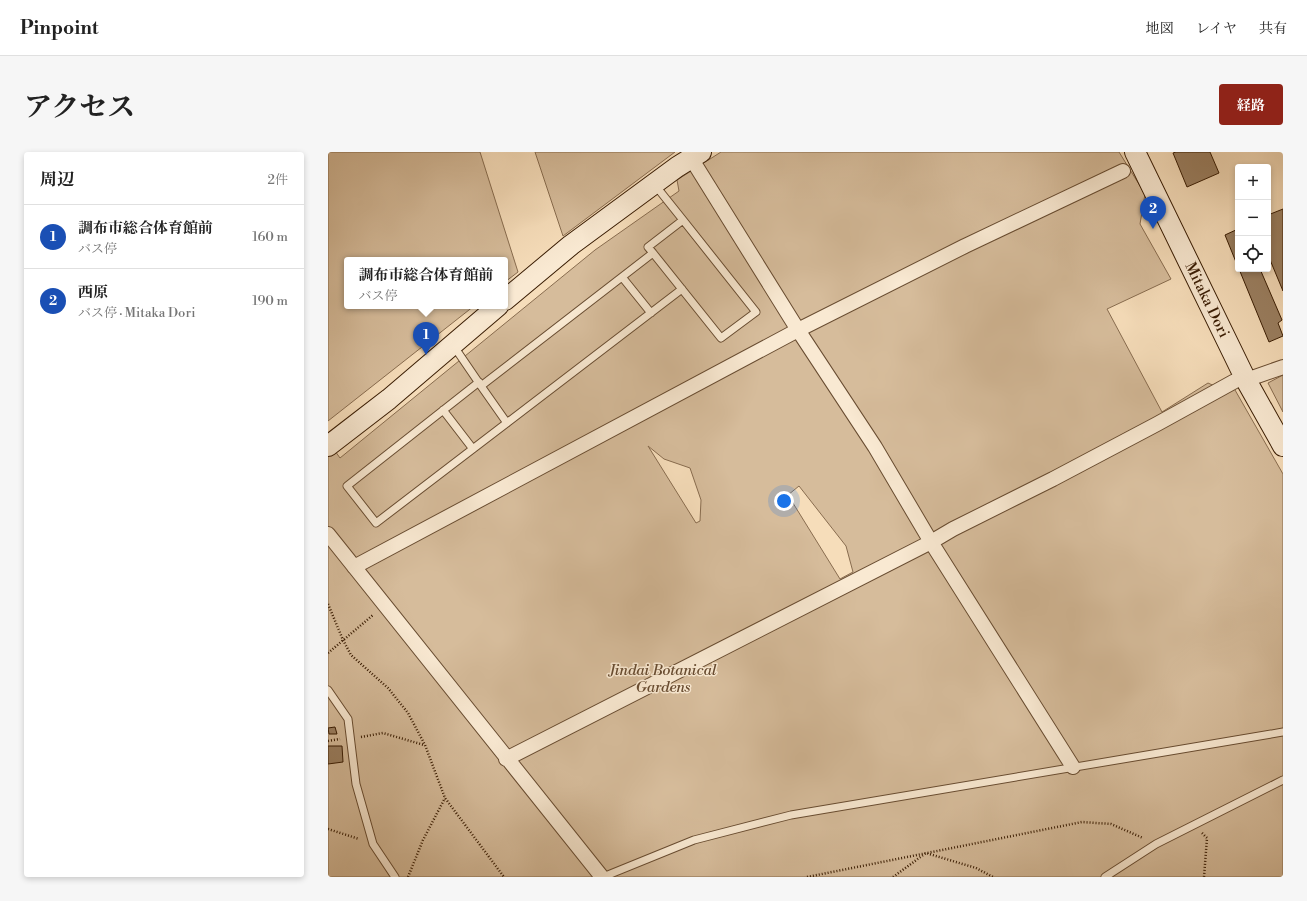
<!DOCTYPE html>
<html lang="ja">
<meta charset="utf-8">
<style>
body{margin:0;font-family:"Libre Bodoni","Noto Serif JP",serif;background:#f6f6f6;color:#222}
.controls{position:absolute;right:12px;top:12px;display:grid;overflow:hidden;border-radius:4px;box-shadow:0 2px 6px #0003}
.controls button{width:36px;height:36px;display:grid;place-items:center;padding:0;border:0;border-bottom:1px solid #e0e0e0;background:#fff;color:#222;font:20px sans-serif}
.you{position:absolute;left:456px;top:349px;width:14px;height:14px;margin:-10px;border:3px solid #fff;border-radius:50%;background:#1a73e8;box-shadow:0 0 0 6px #1a73e833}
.badge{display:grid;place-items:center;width:26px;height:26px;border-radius:50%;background:#8f2418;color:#fff;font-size:13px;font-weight:700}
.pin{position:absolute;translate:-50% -33px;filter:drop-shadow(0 1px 2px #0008)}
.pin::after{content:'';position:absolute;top:21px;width:14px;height:12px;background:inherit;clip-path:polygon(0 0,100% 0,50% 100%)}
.popup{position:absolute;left:16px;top:105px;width:164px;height:52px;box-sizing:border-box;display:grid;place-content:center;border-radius:4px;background:#fff;filter:drop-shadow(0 1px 3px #0005);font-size:13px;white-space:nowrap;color:#767676}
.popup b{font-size:15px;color:#222}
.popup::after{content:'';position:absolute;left:50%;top:100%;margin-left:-8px;border:8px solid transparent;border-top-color:#fff}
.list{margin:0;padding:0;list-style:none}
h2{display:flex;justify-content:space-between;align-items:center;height:52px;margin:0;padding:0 16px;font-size:17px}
h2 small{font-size:13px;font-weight:400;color:#767676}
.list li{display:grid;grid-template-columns:26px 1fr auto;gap:12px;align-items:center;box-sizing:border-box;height:64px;padding:0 16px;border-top:1px solid #e0e0e0}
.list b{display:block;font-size:15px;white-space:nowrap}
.list p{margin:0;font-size:13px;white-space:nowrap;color:#767676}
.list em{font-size:13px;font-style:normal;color:#767676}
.icon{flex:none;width:22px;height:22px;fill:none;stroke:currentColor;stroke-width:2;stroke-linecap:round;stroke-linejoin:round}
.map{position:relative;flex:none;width:955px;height:725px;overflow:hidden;border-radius:4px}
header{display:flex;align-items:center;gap:24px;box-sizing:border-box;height:56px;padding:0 20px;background:#fff;border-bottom:1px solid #e0e0e0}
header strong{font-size:19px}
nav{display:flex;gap:22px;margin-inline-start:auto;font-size:14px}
.intro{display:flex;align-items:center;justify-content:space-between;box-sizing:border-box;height:96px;padding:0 24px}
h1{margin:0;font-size:28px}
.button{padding:10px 18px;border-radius:4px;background:#8f2418;color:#fff;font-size:14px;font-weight:700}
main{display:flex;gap:24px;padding:0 24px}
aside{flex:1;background:#fff;border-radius:4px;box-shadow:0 2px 6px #0003}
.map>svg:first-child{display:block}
.green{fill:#d6bc9b;stroke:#886c4f;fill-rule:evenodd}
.building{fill:#9b8062;stroke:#391c03}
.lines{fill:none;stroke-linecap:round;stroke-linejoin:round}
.lane-casing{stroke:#684c31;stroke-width:9}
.street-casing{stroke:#684c31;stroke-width:16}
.secondary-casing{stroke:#391c03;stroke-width:22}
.path{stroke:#391c03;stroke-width:2.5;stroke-dasharray:1 2;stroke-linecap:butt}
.lane{stroke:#f9e9d2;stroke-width:7}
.street{stroke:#f9e9d2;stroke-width:14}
.secondary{stroke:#f9e9d2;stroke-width:20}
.labels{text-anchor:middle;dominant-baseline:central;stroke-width:3;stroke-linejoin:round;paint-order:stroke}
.street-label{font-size:15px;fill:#391c03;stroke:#f9e9d2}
.park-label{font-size:15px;font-style:italic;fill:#684c31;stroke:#f9e9d2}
</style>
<header>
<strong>Pinpoint</strong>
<nav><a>地図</a><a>レイヤ</a><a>共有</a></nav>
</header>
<div class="intro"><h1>アクセス</h1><a class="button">経路</a></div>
<main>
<aside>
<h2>周辺<small>2件</small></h2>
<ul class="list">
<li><span class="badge" style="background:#1a4fb4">1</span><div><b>調布市総合体育館前</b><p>バス停</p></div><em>160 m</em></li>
<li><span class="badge" style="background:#1a4fb4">2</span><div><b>西原</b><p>バス停 · Mitaka Dori</p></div><em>190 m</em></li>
</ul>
</aside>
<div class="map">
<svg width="955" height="725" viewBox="0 0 955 725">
<rect width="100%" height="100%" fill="#f6ddba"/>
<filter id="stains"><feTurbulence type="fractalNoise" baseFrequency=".005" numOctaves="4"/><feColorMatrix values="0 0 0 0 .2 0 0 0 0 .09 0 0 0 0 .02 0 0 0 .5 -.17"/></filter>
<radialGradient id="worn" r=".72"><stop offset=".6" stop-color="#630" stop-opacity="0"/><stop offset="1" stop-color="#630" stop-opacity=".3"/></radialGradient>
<path class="green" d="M0 0H152L190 120 177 130V108H19V154H146L0 269Z
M207 0H347L235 84Z
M393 0H791L817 42 812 72 843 127 779 157 834 260 880 231 891 236 903 231 955 322V725H0V289L12 306 267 98 351 39 349 28ZM320 294 336 307 362 316 373 348 372 369 368 371ZM471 334 518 394 525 420 512 427 460 343Z
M955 223V260L940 231Z"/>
<path class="building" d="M848 0H882L891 21 859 35 845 1Z
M955 57V139L940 103V63Z
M910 77V115L897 83Z
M911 117H932L954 168 950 171 955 184 941 190Z
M7 575 9 582H1L0 576Z
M0 594H14L15 610 0 612Z"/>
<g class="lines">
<defs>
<path id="lane" d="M325 101 393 186 428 160 355 68
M294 125 323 161
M125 193 153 234 325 101 320 95 355 68 327 33
M151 230 19 334 48 371 354 137
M153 234 179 271
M115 258 145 297
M0 538 20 567 28 632 45 692 67 725
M275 725 366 688 463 663 955 580
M777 725 828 692 955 628"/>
<path id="street" d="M363 6 470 178 547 295 603 390 745 615
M918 228 955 215
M0 382 274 725
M26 415 470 178 637 94 795 19
M178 607 603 390 625 377 725 327 829 272 907 229"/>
<path id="secondary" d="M807 0 918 228 955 294
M177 148 243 93 349 15 373 0
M0 294 61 247 170 154"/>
</defs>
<use href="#lane" class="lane-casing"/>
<use href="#street" class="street-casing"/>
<use href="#secondary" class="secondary-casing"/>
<path class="path" d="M0 452 15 488 23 503 60 536 80 561 97 593 117 646 176 725
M0 501 45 463
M33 585 55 581 96 593
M0 589 12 587
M0 677 31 687
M874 681 879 686 876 725
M80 725 95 688 117 646
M479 725 754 670 783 672 815 686
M565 725 598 701 648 716 665 725"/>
<use href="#lane" class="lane"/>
<use href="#street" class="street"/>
<use href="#secondary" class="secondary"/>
</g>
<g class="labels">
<g class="street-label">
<text transform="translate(879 148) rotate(64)">Mitaka Dori</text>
</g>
<g class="park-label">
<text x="335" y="518">Jindai Botanical<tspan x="335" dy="17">Gardens</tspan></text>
</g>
</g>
<rect width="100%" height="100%" filter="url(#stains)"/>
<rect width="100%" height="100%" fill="url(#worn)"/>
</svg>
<div class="controls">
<button>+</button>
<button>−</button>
<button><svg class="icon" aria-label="locate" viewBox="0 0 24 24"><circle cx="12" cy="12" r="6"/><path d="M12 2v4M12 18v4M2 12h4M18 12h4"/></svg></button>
</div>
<div class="you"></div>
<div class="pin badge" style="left:98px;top:203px;background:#1a4fb4">1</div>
<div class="popup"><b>調布市総合体育館前</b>バス停</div>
<div class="pin badge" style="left:825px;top:77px;background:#1a4fb4">2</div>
</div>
</main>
